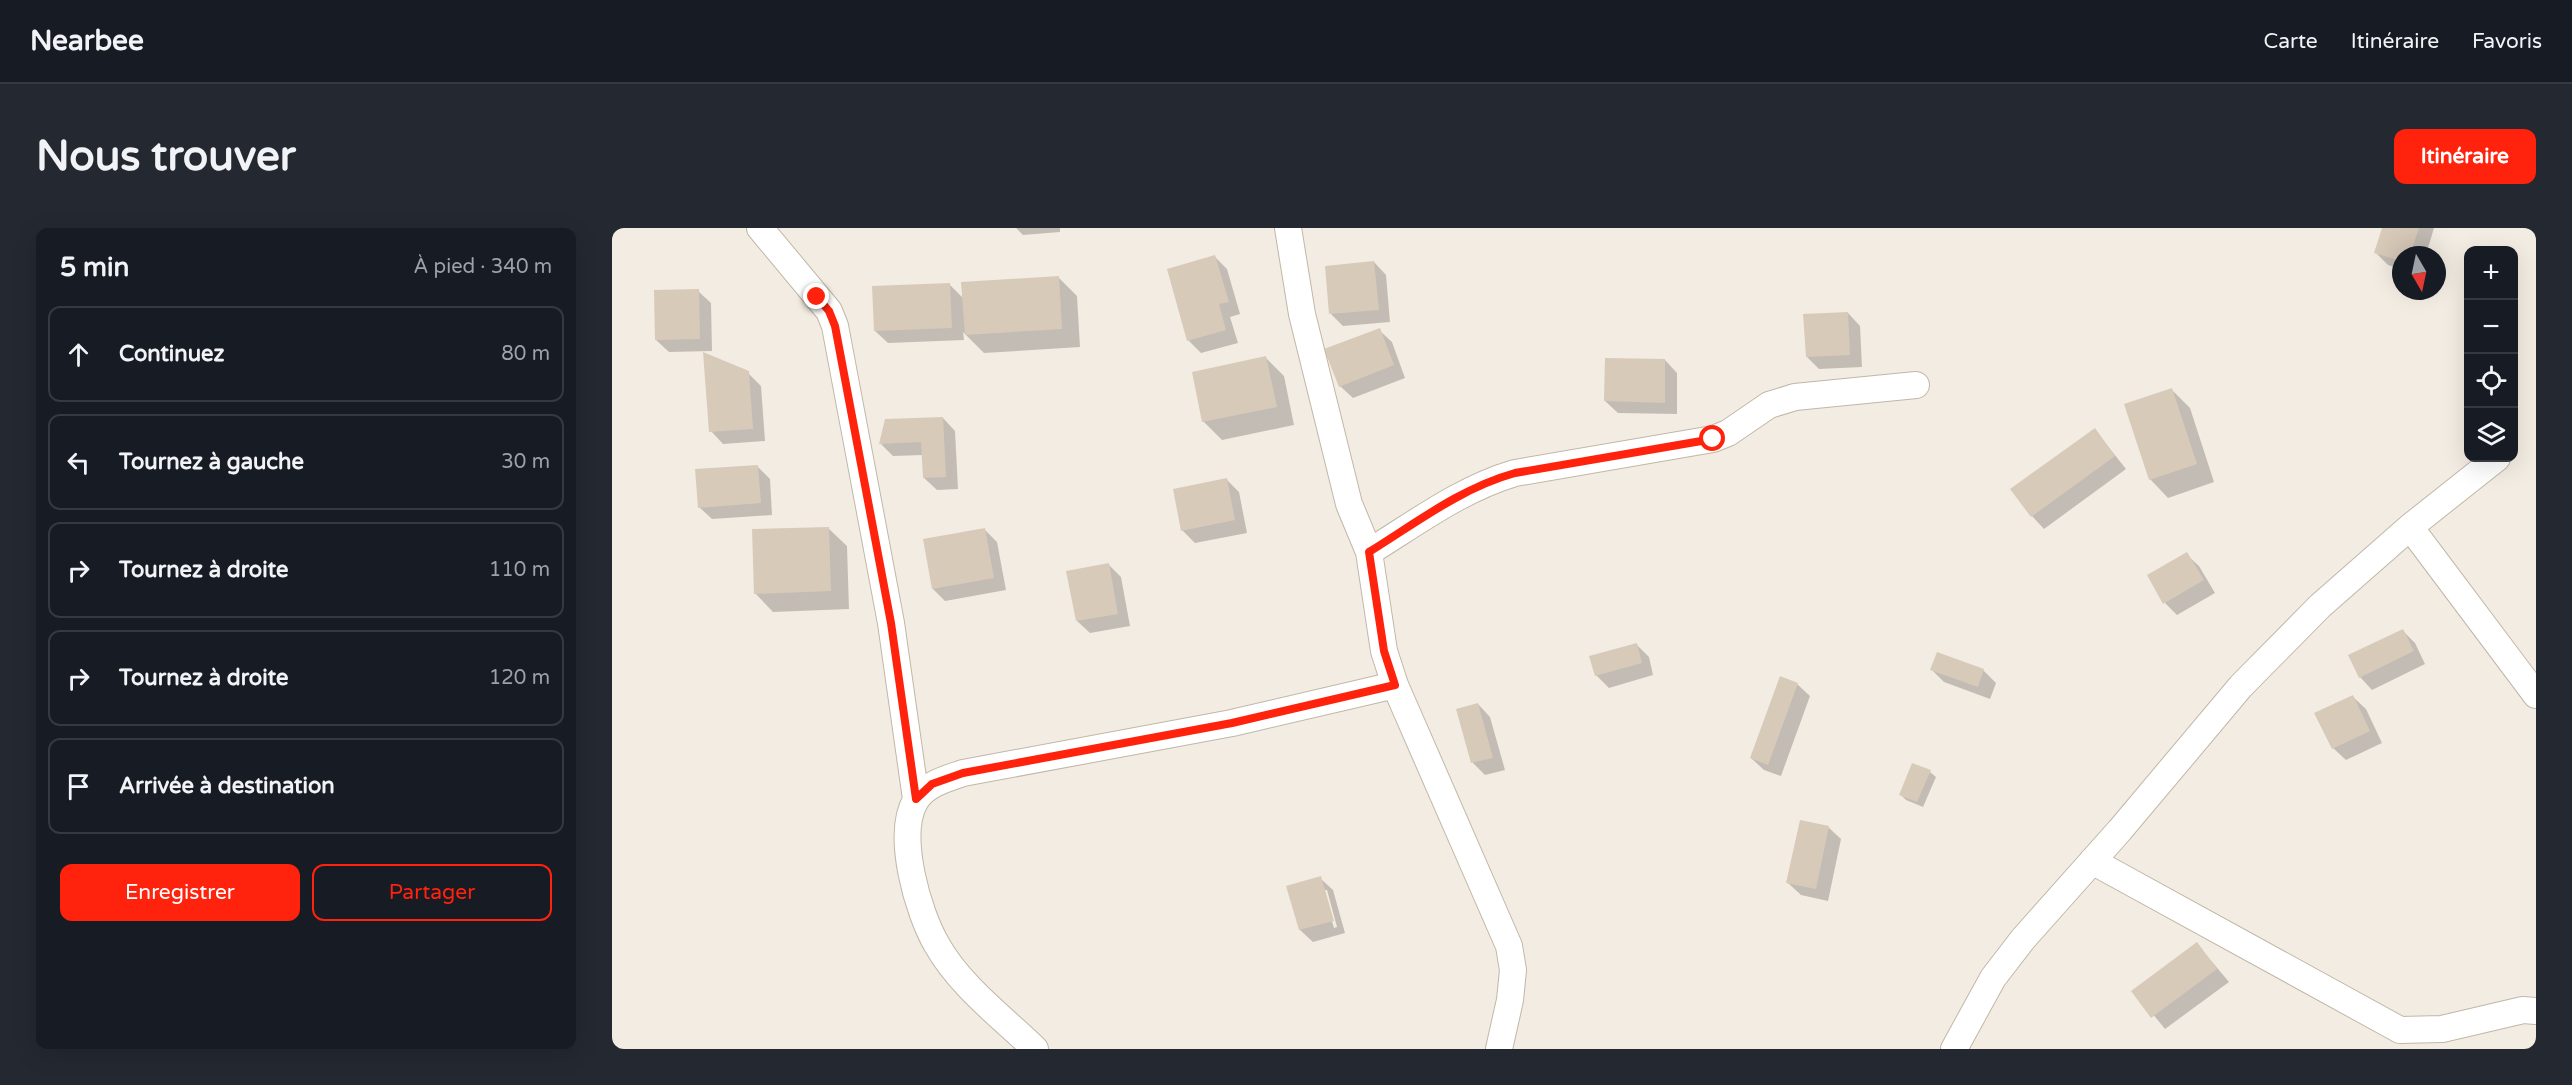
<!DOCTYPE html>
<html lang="fr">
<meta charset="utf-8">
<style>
body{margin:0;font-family:"Varela Round",sans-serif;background:#242831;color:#f1f3f6}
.controls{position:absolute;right:18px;top:18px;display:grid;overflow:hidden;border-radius:12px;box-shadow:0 6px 24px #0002}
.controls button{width:54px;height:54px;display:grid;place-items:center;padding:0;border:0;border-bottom:2px solid #363941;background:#171b24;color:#f1f3f6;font:30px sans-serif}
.compass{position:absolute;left:1780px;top:18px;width:54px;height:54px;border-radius:50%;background:#171b24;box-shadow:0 6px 24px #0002;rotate:171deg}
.stop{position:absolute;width:18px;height:18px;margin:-14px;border:4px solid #ff220c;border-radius:50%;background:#fff}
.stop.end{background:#ff220c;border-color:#fff;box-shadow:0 2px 6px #0008}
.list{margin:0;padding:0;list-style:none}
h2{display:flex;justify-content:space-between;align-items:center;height:78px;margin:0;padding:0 24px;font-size:26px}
h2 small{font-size:20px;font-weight:400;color:#9ea1a6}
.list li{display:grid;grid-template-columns:39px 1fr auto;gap:18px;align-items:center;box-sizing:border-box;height:96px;margin:0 12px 12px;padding:0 12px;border:2px solid #363941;border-radius:12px}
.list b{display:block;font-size:22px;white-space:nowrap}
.list em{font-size:20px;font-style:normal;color:#9ea1a6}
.actions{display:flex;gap:12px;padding:18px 24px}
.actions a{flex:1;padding:14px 0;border:2px solid #ff220c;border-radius:12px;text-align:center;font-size:21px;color:#ff220c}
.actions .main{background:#ff220c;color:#fff}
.icon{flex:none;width:33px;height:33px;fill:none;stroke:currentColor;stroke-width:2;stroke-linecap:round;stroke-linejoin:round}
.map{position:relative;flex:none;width:1924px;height:821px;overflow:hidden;border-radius:12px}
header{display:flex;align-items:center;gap:36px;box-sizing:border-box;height:84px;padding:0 30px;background:#171b24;border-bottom:2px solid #363941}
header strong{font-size:28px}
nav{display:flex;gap:33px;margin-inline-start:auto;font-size:21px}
.intro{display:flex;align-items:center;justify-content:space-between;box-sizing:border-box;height:144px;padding:0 36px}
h1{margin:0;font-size:42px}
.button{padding:15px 27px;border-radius:12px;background:#ff220c;color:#fff;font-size:21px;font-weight:700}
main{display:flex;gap:36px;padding:0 36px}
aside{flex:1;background:#171b24;border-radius:12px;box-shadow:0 6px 24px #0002}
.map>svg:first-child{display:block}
.shadow{fill:#0003;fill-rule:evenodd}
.building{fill:#d8cab9}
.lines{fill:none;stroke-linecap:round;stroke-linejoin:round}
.street-casing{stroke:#c1b7a7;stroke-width:28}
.street{stroke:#fff;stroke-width:26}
.route{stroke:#ff220c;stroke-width:8}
</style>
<header>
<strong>Nearbee</strong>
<nav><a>Carte</a><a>Itinéraire</a><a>Favoris</a></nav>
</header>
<div class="intro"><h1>Nous trouver</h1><a class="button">Itinéraire</a></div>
<main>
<aside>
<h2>5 min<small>À pied · 340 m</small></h2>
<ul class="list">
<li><svg class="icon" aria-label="ahead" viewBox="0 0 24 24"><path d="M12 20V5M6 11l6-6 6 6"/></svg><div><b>Continuez</b></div><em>80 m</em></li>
<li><svg class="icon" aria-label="left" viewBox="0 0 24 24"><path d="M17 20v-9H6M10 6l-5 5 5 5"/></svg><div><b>Tournez à gauche</b></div><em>30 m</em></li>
<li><svg class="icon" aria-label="right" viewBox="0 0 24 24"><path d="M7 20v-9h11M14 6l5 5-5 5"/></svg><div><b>Tournez à droite</b></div><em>110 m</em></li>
<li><svg class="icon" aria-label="right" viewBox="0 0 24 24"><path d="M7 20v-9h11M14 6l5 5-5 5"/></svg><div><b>Tournez à droite</b></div><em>120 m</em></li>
<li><svg class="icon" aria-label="arrive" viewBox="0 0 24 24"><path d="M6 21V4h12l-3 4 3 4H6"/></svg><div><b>Arrivée à destination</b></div></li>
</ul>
<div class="actions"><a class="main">Enregistrer</a><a>Partager</a></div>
</aside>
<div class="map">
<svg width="1924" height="821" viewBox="0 0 1924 821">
<rect width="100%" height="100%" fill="#f3ece2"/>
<path class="shadow" d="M404 0H448V4L411 7Z
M1771 0H1822L1814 27H1789V41L1776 37 1764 25Z
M603 29 615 41 628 86 618 89 626 115 589 125 577 113 556 42Z
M762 34 774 47 778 94 731 98 719 86Z
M446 49 465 68 468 119 372 125 351 104 352 112 276 115 263 103 338 57 352 71Z
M86 63 99 75 100 123 57 124 44 112Z
M1236 85 1248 98 1250 139 1207 141 1195 129Z
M767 102 780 114 793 150 741 170 728 158Z
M654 130 672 148 682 197 610 212 591 193Z
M1053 132 1065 145V186L1006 185 993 173Z
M136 145 149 158 153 213 111 216 99 203Z
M1560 162 1578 180 1602 254 1556 270 1538 251Z
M331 190 343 203 346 261 325 262 312 250 311 227 281 228 269 216Z
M1483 202 1514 241 1432 301 1420 288Z
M145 238 158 251 160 287 100 291 87 279Z
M615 252 627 264 635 305 583 315 570 302Z
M216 300 235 318 237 381 161 384 143 365Z
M373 302 385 314 394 362 333 373 321 361Z
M1574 326 1587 338 1603 365 1565 387 1553 375Z
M497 337 509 349 518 398 478 405 465 393Z
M1790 402 1803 415 1813 436 1760 462 1748 449Z
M1024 416 1037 429 1041 447 997 460 984 447Z
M1320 442H1371L1384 455 1378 471 1332 454Z
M1185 456 1198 468 1169 548 1152 542 1139 530Z
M1741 469 1754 481 1770 515 1734 532 1721 520Z
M866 476 878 489 893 542 873 547 861 535 846 482Z
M1318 544 1324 549 1311 579 1294 572 1288 566Z
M1216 599 1229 611 1216 673 1189 667 1176 655Z
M708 650 721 662 733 705 701 714 688 702ZM711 662H715L725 699 722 700Z
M1585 716 1617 754 1553 801 1522 763Z"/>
<path class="building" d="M1770 0H1807L1798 27H1789V33L1762 25Z
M603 27 617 74 607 76 614 102 575 113 555 41Z
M762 33 767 82 717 86 713 38Z
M447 48 450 101 353 107 349 54Z
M338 55 340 100 262 103 260 58Z
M87 61 88 111 43 112 42 62Z
M1236 84 1238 127 1194 129 1191 86Z
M768 100 782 137 727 159 712 121Z
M91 124 137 143 141 201 97 204Z
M654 128 665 179 590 194 580 144Z
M993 130 1053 131V175L992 173Z
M1560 160 1585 236 1537 252 1512 176Z
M331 189 334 249 311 250 309 214 267 216 273 191Z
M1483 200 1503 228 1419 289 1398 261Z
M146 237 149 275 86 280 83 241Z
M615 250 623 292 569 303 561 261Z
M217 299 219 363 142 366 140 301Z
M373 300 382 350 320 361 311 311Z
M1575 324 1592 352 1551 376 1535 347Z
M497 335 506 386 464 393 454 343Z
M1791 401 1802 423 1747 450 1736 427Z
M1025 415 1030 435 983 448 977 428Z
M1325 424 1372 441 1366 459 1318 442Z
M1168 448 1186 455 1156 537 1138 530Z
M1741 467 1758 503 1720 521 1702 485Z
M866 475 881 530 859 535 844 481Z
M1300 535 1319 542 1305 574 1287 567Z
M1188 592 1217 598 1204 661 1174 655Z
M709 648 722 693 687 702 674 658Z
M1585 714 1605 741 1539 790 1519 763Z"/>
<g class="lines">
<defs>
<path id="street" d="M148 0 217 83 223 98 279 395 304 571
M676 0 690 86 737 276 757 324 772 423 783 457 897 718 901 742 898 772 887 821
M1798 299 1924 467
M757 324C804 295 849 261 903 245L1101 211 1116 205 1157 177 1183 169 1304 157
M1480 633 1788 802 1830 801 1911 782 1924 783
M423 821C390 789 348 758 325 717 306 685 283 606 304 572 314 556 334 551 351 545L620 495 783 457
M1342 821 1381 750 1411 711 1508 602 1629 458 1708 378 1798 299 1885 230"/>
</defs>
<use href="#street" class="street-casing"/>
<use href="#street" class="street"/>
</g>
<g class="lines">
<path class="route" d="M205 69 217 83 223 98 279 395 304 571 320 556 351 545 620 495 783 457 772 423 757 324C804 295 849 260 903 245L1101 211"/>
</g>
</svg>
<div class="controls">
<button>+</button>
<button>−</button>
<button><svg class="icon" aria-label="locate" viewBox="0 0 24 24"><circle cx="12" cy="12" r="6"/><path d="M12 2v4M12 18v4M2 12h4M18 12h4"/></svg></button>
<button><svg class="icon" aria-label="layers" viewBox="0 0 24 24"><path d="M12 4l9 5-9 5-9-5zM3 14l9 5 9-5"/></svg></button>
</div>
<svg class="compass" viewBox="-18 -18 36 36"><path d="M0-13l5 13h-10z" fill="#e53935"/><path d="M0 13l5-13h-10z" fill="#9ea1a6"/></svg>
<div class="stop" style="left:1101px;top:211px"></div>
<div class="stop end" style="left:205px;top:69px"></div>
</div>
</main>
